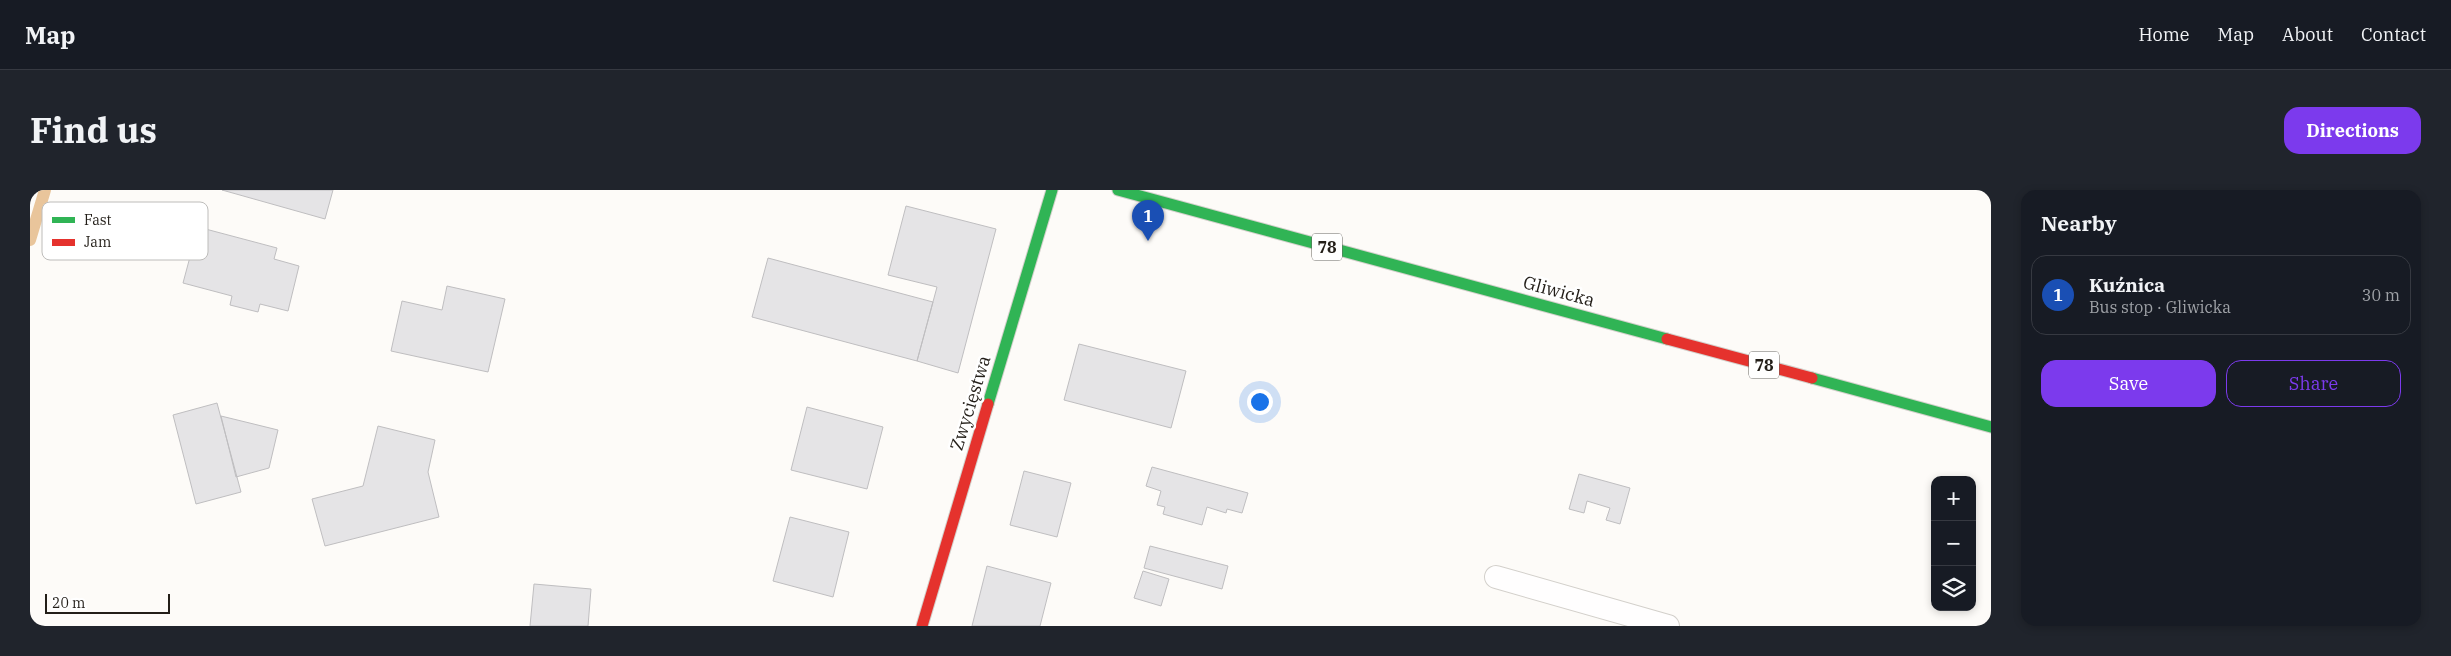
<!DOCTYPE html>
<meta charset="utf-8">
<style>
body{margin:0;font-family:"IBM Plex Serif",serif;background:#20242c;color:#f1f3f6}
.controls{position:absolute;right:15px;bottom:15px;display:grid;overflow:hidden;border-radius:10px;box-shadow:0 2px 8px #0003}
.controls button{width:45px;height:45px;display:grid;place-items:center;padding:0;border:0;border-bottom:1px solid #363941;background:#171b24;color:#f1f3f6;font:25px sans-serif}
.scale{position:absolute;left:15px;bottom:12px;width:125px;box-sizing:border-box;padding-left:5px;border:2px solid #231e18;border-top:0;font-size:14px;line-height:18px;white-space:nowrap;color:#231e18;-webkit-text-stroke:4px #fff;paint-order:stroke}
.you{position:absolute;left:1229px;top:211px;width:18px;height:18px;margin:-12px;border:4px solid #fff;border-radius:50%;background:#1a73e8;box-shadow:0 0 0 8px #1a73e833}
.badge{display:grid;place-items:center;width:32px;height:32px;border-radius:50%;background:#7c3aed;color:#fff;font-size:16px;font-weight:700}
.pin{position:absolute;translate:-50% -41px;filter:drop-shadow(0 1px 2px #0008)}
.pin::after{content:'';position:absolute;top:26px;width:18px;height:15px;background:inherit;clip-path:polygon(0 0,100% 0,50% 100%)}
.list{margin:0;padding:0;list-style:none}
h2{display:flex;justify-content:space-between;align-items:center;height:65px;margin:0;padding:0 20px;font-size:21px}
h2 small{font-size:16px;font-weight:400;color:#9ea1a6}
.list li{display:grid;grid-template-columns:32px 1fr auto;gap:15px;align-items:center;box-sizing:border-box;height:80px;margin:0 10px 10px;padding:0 10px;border:1px solid #363941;border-radius:15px}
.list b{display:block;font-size:19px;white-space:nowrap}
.list p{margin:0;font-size:16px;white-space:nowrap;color:#9ea1a6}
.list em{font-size:16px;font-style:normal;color:#9ea1a6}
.actions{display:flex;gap:10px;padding:15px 20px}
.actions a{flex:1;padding:11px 0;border:1px solid #7c3aed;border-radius:15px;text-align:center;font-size:18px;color:#7c3aed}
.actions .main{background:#7c3aed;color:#fff}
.icon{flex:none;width:28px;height:28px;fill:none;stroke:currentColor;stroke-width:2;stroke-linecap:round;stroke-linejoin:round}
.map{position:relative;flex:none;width:1961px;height:436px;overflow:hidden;border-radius:15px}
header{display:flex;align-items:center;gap:30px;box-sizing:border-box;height:70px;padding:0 25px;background:#171b24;border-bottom:1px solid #363941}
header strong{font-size:24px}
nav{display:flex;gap:28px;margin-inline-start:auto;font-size:18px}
.intro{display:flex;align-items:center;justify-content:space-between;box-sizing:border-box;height:120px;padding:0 30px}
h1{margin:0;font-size:35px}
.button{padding:12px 22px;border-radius:15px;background:#7c3aed;color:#fff;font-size:18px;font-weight:700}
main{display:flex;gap:30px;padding:0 30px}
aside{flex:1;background:#171b24;border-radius:15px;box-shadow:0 2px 8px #0003}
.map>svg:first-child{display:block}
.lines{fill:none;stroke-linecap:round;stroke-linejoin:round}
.stream{stroke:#e9c59b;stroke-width:12}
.building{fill:#e5e4e6;stroke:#bfbec0}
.lane-casing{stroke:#d3d0cb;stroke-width:24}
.fast-casing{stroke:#d3d0cb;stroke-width:13}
.jam-casing{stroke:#d3d0cb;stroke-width:13}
.lane{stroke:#fffefe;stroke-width:22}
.fast{stroke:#30b455;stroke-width:11}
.jam{stroke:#e5322d;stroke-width:11}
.labels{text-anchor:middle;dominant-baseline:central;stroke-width:5;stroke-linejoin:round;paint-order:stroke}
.shield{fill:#fff;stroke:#65625d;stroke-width:1}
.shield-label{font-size:16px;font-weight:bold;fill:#231e18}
.street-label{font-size:18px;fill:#231e18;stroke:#fff}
.key{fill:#fff;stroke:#bdbcba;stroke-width:1}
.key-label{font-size:14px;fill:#231e18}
</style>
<header>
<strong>Map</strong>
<nav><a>Home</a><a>Map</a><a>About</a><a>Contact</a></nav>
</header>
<div class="intro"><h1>Find us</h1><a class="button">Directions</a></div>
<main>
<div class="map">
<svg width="1961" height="436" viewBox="0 0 1961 436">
<rect width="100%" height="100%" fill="#fdfbf8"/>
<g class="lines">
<path class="stream" d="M0 50 15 0"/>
</g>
<path class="building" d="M192 0H303L295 29Z
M876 16 966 39 928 183 887 171 907 97 858 85Z
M168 37 247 58 244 69 269 76 258 121 230 114 228 122 200 115 202 106 153 93Z
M738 68 903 112 887 171 722 127Z
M417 96 475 109 458 182 361 161 372 111 412 120Z
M1049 154 1156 181 1141 238 1034 210Z
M187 213 211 302 166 314 143 225Z
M777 217 853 237 837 299 761 280Z
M191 226 248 240 239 278 206 287Z
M348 236 405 250 398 282 409 327 295 356 282 309 333 296Z
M1122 277 1218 303 1212 323 1197 319 1196 323 1177 317 1172 335 1133 324 1135 317 1127 315 1131 301 1116 296Z
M994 281 1041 293 1027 347 980 335Z
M1549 284 1600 298 1590 334 1576 330 1580 318 1557 311 1554 323 1539 319Z
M760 327 819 342 803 407 743 391Z
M1120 356 1198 376 1192 399 1114 378Z
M957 376 1021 393 1010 436H942Z
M1113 381 1139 389 1131 416 1104 408Z
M504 394 561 399 558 436H500Z"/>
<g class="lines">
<defs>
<path id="lane" d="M1466 387 1638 436"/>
<path id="fast" d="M1088 0 1637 149
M1782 188 1961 237
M958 214 1022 0"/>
<path id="jam" d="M1637 149 1782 188
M892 436 958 214"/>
</defs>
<use href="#lane" class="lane-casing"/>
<use href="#fast" class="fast-casing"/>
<use href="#jam" class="jam-casing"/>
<use href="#lane" class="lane"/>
<use href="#fast" class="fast"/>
<use href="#jam" class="jam"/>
</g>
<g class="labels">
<g class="shield">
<rect x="1282" y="43.5" width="30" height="27" rx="4"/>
<rect x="1719" y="161.5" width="30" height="27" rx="4"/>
</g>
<g class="shield-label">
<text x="1297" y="57">78</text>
<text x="1734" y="175">78</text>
</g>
<g class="street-label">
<text transform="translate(1529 101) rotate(15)">Gliwicka</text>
<text transform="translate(940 213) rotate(-73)">Zwycięstwa</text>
</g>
</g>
<rect x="12" y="12" width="166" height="58" rx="8" class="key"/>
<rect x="22" y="27" width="23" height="6" fill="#30b455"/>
<rect x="22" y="49" width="23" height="7" fill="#e5322d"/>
<g class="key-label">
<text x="54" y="35">Fast</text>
<text x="54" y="57">Jam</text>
</g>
</svg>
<div class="controls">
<button>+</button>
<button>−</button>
<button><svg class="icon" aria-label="layers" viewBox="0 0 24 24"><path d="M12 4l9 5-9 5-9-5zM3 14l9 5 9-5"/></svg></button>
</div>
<div class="scale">20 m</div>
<div class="you"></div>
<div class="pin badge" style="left:1118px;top:51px;background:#1a4fb4">1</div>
</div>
<aside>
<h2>Nearby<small></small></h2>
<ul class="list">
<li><span class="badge" style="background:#1a4fb4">1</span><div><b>Kuźnica</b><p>Bus stop · Gliwicka</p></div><em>30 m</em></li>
</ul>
<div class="actions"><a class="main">Save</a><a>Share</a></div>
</aside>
</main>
